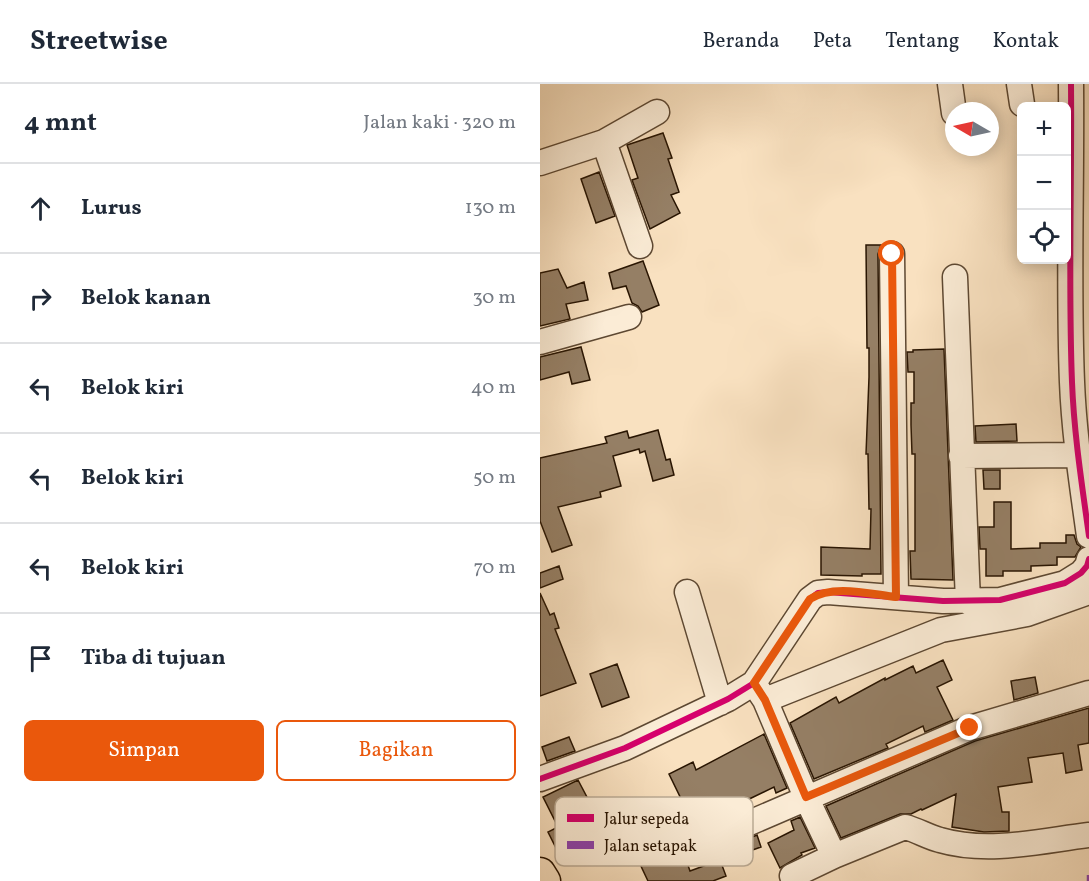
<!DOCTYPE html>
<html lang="id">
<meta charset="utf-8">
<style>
body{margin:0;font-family:Vollkorn,serif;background:#f2f2f3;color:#1f2937}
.controls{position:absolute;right:18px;top:18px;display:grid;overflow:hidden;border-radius:9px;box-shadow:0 3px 15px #0003}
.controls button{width:54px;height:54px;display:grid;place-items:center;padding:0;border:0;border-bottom:2px solid #e0e1e3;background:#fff;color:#1f2937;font:30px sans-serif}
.compass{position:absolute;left:405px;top:18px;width:54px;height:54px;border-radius:50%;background:#fff;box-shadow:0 3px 15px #0003;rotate:279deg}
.stop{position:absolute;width:18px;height:18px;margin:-14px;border:4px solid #ea580c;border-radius:50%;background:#fff}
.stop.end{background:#ea580c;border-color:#fff;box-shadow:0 2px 6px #0008}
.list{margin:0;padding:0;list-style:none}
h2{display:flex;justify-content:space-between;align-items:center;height:78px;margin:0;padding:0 24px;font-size:26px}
h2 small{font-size:20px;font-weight:400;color:#747a83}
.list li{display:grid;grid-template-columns:39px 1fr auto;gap:18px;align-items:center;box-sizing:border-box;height:90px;padding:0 24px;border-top:2px solid #e0e1e3}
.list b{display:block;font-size:22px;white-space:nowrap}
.list em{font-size:20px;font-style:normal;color:#747a83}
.actions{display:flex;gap:12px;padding:18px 24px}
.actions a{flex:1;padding:14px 0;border:2px solid #ea580c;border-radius:9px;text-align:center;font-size:21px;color:#ea580c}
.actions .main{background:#ea580c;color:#fff}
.icon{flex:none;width:33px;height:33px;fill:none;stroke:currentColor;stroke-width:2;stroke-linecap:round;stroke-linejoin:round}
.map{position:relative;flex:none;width:549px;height:797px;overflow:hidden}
header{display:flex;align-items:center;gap:36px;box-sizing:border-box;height:84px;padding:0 30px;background:#fff;border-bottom:2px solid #e0e1e3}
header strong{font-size:28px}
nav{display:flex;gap:33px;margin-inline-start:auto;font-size:21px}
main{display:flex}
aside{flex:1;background:#fff}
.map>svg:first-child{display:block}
.building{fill:#957f65;stroke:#291502;stroke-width:1.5}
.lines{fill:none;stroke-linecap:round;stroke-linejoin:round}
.minor-casing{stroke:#5d4832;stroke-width:27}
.major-casing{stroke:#291502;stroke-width:33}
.minor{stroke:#fbecd6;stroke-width:24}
.major{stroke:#f9e1c0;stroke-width:30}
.quiet{stroke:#8e44ad;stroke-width:4.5;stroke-dasharray:9 4.5;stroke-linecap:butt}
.cycleway-casing{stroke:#fbecd6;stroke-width:10}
.cycleway{stroke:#d6006c;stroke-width:6}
.route{stroke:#ea580c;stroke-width:8}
.key{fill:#fbecd6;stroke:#bcac96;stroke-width:1.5}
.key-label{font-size:16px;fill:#291502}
</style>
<header>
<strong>Streetwise</strong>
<nav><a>Beranda</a><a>Peta</a><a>Tentang</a><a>Kontak</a></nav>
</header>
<main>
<aside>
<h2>4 mnt<small>Jalan kaki · 320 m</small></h2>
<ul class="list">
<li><svg class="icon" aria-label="ahead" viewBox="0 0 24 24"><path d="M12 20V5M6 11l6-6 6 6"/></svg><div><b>Lurus</b></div><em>130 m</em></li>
<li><svg class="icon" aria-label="right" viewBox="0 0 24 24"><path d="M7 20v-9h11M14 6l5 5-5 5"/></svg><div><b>Belok kanan</b></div><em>30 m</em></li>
<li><svg class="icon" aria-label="left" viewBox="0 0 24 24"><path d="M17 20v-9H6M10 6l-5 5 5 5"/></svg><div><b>Belok kiri</b></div><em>40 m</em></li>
<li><svg class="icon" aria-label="left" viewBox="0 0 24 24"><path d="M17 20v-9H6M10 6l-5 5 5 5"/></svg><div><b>Belok kiri</b></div><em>50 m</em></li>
<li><svg class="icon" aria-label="left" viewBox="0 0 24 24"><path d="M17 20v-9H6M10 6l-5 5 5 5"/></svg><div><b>Belok kiri</b></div><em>70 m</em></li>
<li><svg class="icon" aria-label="arrive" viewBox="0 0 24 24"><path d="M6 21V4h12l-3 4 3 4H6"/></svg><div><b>Tiba di tujuan</b></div></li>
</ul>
<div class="actions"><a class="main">Simpan</a><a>Bagikan</a></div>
</aside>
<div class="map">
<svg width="549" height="797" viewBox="0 0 549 797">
<rect width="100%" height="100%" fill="#f9e1c0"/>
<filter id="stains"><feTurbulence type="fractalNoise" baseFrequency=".00333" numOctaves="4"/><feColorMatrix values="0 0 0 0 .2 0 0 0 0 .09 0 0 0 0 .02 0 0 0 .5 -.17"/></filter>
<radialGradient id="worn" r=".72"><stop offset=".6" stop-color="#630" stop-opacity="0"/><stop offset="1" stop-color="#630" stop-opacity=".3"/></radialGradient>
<path class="building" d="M123 49 132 74 128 75 139 108 131 111 140 129 110 145 92 96 98 94 87 61Z
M59 88 75 132 56 139 41 95Z
M326 161H341L338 170 341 490H322V492L281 491V463L330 465 331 425H329L328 370H326L329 293V264H327Z
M103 177 119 221 102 228 98 222 92 219 86 202 73 205 69 189Z
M18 185 27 204 44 198 48 216 26 220 30 235 0 242V189Z
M41 263 50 296 32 300 29 288 0 296V273Z
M404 265 413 496 371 495 370 467H375V370H372L371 341V319H374V288H368L367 268H373V266Z
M476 340 477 357 436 358 435 342Z
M118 346 126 376 130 375 134 391 113 397 105 367 100 369 99 365 73 372 81 402 60 408 61 413 18 423 32 461 12 468 0 437V374L67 359 65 353 87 347 89 354Z
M443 386H460V405H444Z
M454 418H471V465L500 464V459H526V451H534L537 460 541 463 535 473H517V481L491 482V487H463V492H446V465H440L439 443H454Z
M19 482 23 495 0 504V489Z
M0 509 10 531 14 529 19 544 15 545 36 599 0 612Z
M403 576 412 596 397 603 413 636 385 648 383 642 346 660 348 664 274 695 250 639 296 613 299 619 345 594V596L373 582 376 589Z
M77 580 89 613 62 623 50 590Z
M495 593 498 609 474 616 471 597Z
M549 624V659L538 661 542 686 526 689 523 669 488 674 492 698 458 703 462 728H469V747L444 748 412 743 416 710 382 726 381 725 371 730H360L301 754 286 722 435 657Z
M224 650 247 704 236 709 234 703 201 719 203 725 166 741 159 721 147 727 129 690 153 678 156 686Z
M29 653 35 667 7 677 2 663Z
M38 696 49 717 45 719 58 747 90 731 97 746 44 773 35 755 16 764 8 748 18 743 3 713Z
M260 733 275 764 261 769 262 771 240 784 228 759 254 746 251 737Z
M217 751 221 763 204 769 200 758Z
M109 752 122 778 144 770 150 787 180 776 186 792 173 797H108L91 761Z"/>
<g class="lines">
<defs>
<path id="minor" d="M410 0 414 29
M479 0 482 20
M531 0C532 99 528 198 532 298 534 350 542 401 549 452
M64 58 100 162
M0 79 64 58 117 28
M352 170 356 513
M415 193 428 518
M0 258 89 233
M421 372 537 371
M147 508 180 619
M217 604 225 616 266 713 294 772
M225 616 401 546 487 530 549 508
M0 695 85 664 188 615 214 599 270 515 278 509 288 508 403 517 460 516 525 499 541 489 547 482 549 475
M172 755 430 644 549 609
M252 792 294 772 365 743C377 746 388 753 400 756 448 770 500 757 549 751"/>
<path id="major" d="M0 789 5 797"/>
</defs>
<use href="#minor" class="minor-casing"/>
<use href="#major" class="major-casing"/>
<use href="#minor" class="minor"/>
<use href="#major" class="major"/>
<path class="quiet" d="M549 797V791"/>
<defs>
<path id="cycleway" d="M531 0C532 99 528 198 532 298 534 350 542 401 549 452
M0 695 85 664 188 615 214 599 270 515 278 509 288 508 403 517 460 516 525 499 541 489 547 482 549 475"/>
</defs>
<use href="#cycleway" class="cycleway-casing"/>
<use href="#cycleway" class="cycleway"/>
</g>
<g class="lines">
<path class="route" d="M352 170 356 513C330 510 293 500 270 515L214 599 225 616 266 713 430 644"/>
</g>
<rect x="15" y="713" width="198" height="69" rx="9" class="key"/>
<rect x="27" y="730" width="27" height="8" fill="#d6006c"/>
<rect x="27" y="757" width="27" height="8" fill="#8e44ad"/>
<g class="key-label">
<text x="64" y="740">Jalur sepeda</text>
<text x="64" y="767">Jalan setapak</text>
</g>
<rect width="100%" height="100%" filter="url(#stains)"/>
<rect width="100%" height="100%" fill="url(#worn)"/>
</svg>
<div class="controls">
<button>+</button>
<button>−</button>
<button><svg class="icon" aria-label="locate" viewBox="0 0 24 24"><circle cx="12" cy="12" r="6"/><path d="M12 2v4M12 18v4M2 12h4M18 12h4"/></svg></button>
</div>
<svg class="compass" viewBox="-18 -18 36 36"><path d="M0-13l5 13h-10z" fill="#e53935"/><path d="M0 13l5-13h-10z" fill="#747a83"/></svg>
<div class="stop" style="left:352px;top:170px"></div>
<div class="stop end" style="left:430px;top:644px"></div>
</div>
</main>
